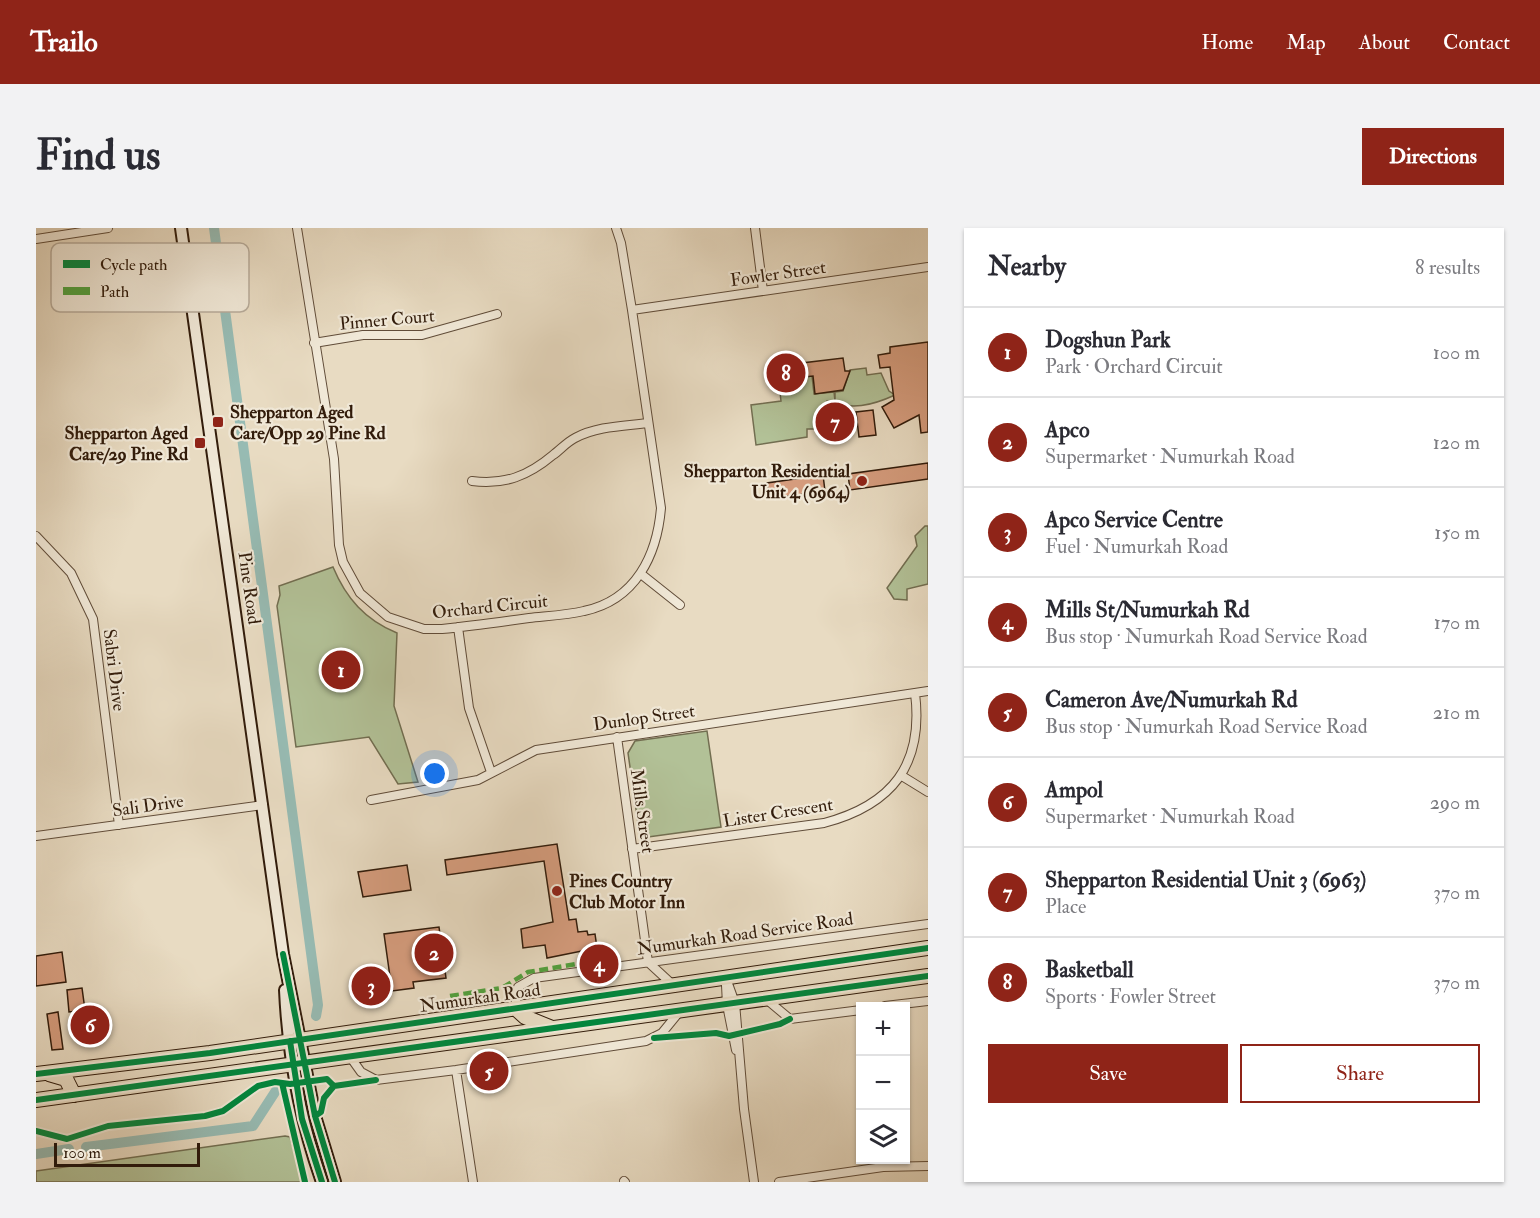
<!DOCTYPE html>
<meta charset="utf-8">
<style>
body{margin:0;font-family:"IM FELL Double Pica",serif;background:#f2f2f3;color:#2b2b33}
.controls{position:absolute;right:18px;bottom:18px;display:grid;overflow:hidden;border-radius:0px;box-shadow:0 2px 4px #0004}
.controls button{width:54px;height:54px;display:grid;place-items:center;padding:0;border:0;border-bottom:2px solid #e1e1e2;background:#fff;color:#2b2b33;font:30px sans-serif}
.scale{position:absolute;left:18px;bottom:15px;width:146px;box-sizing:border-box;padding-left:6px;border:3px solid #321c0b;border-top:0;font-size:16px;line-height:21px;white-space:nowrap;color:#321c0b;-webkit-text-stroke:4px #f0e8d7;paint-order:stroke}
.you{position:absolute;left:399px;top:546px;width:21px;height:21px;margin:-15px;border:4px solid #fff;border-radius:50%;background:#1a73e8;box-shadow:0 0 0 9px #1a73e833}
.badge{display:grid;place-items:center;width:39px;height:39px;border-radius:50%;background:#8f2418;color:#fff;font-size:20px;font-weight:700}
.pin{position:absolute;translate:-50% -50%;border:3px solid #fff;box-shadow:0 2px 6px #0006}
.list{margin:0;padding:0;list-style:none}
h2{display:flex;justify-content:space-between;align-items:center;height:78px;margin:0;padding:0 24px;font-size:26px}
h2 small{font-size:20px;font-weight:400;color:#7c7c81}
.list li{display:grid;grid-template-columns:39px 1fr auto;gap:18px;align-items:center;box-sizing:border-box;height:90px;padding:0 24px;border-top:2px solid #e1e1e2}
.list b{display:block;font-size:22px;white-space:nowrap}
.list p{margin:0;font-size:20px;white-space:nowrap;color:#7c7c81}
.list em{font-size:20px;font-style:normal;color:#7c7c81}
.actions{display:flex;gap:12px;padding:18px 24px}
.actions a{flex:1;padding:14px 0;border:2px solid #8f2418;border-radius:0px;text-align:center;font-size:21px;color:#8f2418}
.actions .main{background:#8f2418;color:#fff}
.icon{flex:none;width:33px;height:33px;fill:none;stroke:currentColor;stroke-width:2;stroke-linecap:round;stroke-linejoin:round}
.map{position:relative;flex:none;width:892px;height:954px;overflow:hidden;border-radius:0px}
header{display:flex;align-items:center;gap:36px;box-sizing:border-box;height:84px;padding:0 30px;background:#8f2418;color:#fff}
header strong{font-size:28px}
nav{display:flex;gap:33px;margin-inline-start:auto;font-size:21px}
.intro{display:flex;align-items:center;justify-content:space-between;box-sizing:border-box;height:144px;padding:0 36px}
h1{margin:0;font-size:42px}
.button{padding:15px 27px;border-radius:0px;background:#8f2418;color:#fff;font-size:21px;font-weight:700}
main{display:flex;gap:36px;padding:0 36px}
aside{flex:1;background:#fff;border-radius:0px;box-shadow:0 2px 4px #0004}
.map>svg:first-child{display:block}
.green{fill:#b2c197;stroke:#726e51;stroke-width:1.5}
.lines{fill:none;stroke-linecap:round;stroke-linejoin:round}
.canal{stroke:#97bbb3;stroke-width:10}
.building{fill:#d59c7d;stroke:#321c0b;stroke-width:1.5}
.street-casing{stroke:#604c39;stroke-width:10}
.secondary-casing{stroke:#321c0b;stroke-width:14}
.highway-casing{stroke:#321c0b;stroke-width:16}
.street{stroke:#f0e8d7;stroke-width:8}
.secondary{stroke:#f0e8d7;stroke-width:10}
.highway{stroke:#e8dbc2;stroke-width:14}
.quiet{stroke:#52a13e;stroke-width:4.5;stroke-dasharray:9 4.5;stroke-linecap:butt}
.cycleway-casing{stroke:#f0e8d7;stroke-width:10}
.cycleway{stroke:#00873e;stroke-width:6}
.poi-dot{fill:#8f2418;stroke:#f0e8d7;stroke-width:2}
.labels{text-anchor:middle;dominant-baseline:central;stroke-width:4.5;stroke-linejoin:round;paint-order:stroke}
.street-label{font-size:18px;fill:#321c0b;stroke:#f0e8d7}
.poi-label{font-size:18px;font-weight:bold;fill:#321c0b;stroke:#f0e8d7;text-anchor:start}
.key{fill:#f0e8d7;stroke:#b7ab9a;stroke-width:1.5}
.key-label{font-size:16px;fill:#321c0b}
</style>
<header>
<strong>Trailo</strong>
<nav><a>Home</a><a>Map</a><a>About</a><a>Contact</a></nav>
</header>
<div class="intro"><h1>Find us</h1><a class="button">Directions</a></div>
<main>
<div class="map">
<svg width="892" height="954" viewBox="0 0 892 954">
<rect width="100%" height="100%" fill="#e8dbc2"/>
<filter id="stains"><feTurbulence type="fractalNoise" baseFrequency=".00333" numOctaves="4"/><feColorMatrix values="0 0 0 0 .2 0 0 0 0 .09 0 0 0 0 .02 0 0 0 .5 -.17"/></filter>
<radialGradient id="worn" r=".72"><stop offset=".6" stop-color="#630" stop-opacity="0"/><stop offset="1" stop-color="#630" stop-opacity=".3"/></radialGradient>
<path class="green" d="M757 136 759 150 776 148 778 166 798 164 799 173V164L807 163 814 142 830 140 831 147 845 145 853 163 859 167C835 178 816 182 791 173L779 201H771V209L720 217 715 177 745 173 741 138Z
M889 298H892V356L871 361V372L858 371 851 360 881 318 879 308Z
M297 339C310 370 329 392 361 405L358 478 382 554 362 556 333 509 260 519 241 378 244 367 243 358Z
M671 503 685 599 612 609 603 602 592 525 599 513Z
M249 908 254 909 267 954H0V943Z"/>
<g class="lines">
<path class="canal" d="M178 0 282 777 280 788
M50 919 217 898 241 861
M0 926 33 921"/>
</g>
<path class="building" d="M892 114V204L885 205 883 187 858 200 846 179 858 172 854 139 844 140 842 127 854 125V119Z
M807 130 809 143H814L807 162 779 166 777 148 768 149 766 135Z
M794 180 810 185 805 208 788 204Z
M837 182 840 207 823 209 820 184Z
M892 235V251L814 262 812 246Z
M787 247 789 263 733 271 731 255Z
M521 616 533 692 540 691 542 704 551 703 552 707 559 706 561 720 511 730 509 717 487 720 485 701 517 694 508 633 411 647 409 632Z
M371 637 375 662 327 669 322 644Z
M403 699 410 750 377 754 378 760 356 763 348 706Z
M26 724 30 754 0 758V728Z
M46 760 49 782 63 780 67 811 46 814 41 783 33 784 31 762Z
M22 784 27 821 16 822 11 786Z"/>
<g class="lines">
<defs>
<path id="street" d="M261 0 298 231 303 317 307 334 324 365 352 389 388 401H406C435 398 464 394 493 390 511 388 531 387 548 383 600 372 621 327 625 280L596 82 585 15 580 0
M719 0 727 63
M0 11 72 0
M596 82 892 39
M278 115 327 107H386L461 86
M436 253C469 257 492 248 517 227 524 222 531 214 539 210 561 198 589 198 612 195
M0 308 35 345 57 391 83 597
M605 346 644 377
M422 399 433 480 455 544
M581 509 612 734 638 758
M866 548 892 564
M335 572 442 552 500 522 892 463
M0 608 227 577
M596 621 788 595C856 577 888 537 879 465
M690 750 699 775 708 881 718 954
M690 757 691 777 700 822
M730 771 754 791 825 782
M849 778 892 773
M479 780 482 759 498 750 892 696
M315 830 325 844 340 852 420 842 610 813 626 805 644 783
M420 842 437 954
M588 953 589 954
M743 954 847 939 892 938"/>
<path id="secondary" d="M145 0 247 726 279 888 299 954
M249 762C252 827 264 892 286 954"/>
<path id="highway" d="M479 780 489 789 516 800
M0 846 174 825 892 720
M13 846 30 851 38 867
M0 872 892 748"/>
</defs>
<use href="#street" class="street-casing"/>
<use href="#secondary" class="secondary-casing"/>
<use href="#highway" class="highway-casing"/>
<use href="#street" class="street"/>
<use href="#secondary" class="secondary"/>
<use href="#highway" class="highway"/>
<path class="quiet" d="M414 768 466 760 492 744 565 732"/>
<defs>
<path id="cycleway" d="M247 726 279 888 299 954
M618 810 680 805 693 808 744 796 754 791
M254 813 266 891 286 954
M0 846 174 825 892 720
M246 855 269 954
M0 872 892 748
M279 888 285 884 288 870 298 858 340 852
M0 903 31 911 72 898 169 888 187 883 222 858 239 854 254 856 291 851 298 858"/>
</defs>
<use href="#cycleway" class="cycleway-casing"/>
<use href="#cycleway" class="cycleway"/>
</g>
<g class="poi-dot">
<rect x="176" y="188" width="12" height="12" rx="3"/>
<rect x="158" y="209" width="12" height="12" rx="3"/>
<circle cx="826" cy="253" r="6"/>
<circle cx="521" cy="663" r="6"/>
</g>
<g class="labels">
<g class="street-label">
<text transform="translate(742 46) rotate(-8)">Fowler Street</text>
<text transform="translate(351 92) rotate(-5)">Pinner Court</text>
<text transform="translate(213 360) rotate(82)">Pine Road</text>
<text transform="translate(454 379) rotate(-6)">Orchard Circuit</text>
<text transform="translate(78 442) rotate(83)">Sabri Drive</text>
<text transform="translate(608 490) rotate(-8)">Dunlop Street</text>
<text transform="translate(112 578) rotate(-8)">Sali Drive</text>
<text transform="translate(606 583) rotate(82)">Mills Street</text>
<text transform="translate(742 585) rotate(-9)">Lister Crescent</text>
<text transform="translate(709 706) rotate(-8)">Numurkah Road Service Road</text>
<text transform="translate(444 770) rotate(-8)">Numurkah Road</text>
</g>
<g class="poi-label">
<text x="194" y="184">Shepparton Aged<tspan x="194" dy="21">Care/Opp 29 Pine Rd</tspan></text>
<text x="152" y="205" text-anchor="end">Shepparton Aged<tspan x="152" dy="21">Care/29 Pine Rd</tspan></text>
<text x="814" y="243" text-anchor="end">Shepparton Residential<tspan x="814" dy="21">Unit 4 (6964)</tspan></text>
<text x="533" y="653">Pines Country<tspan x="533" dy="21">Club Motor Inn</tspan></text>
</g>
</g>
<rect x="15" y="15" width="198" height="69" rx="9" class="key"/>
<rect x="27" y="32" width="27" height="8" fill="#00873e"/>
<rect x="27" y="59" width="27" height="8" fill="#52a13e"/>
<g class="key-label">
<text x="64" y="42">Cycle path</text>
<text x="64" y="69">Path</text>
</g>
<rect width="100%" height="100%" filter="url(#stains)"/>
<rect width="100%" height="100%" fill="url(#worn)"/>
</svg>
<div class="controls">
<button>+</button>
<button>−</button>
<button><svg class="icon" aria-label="layers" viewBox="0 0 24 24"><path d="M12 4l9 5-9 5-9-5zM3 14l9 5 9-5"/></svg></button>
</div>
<div class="scale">100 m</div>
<div class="you"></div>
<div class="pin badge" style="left:305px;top:442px">1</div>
<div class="pin badge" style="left:398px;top:725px">2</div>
<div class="pin badge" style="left:335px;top:758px">3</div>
<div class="pin badge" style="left:563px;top:736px">4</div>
<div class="pin badge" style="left:453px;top:843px">5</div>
<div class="pin badge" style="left:54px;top:797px">6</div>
<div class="pin badge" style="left:799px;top:194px">7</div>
<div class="pin badge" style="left:750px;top:145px">8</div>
</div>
<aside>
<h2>Nearby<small>8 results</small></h2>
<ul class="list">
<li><span class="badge">1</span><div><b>Dogshun Park</b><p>Park · Orchard Circuit</p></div><em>100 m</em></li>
<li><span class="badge">2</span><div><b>Apco</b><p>Supermarket · Numurkah Road</p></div><em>120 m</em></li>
<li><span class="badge">3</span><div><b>Apco Service Centre</b><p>Fuel · Numurkah Road</p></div><em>150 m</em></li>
<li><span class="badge">4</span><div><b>Mills St/Numurkah Rd</b><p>Bus stop · Numurkah Road Service Road</p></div><em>170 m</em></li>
<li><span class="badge">5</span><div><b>Cameron Ave/Numurkah Rd</b><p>Bus stop · Numurkah Road Service Road</p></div><em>210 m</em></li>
<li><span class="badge">6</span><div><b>Ampol</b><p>Supermarket · Numurkah Road</p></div><em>290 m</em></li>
<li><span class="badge">7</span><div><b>Shepparton Residential Unit 3 (6963)</b><p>Place</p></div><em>370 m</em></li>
<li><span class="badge">8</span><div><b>Basketball</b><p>Sports · Fowler Street</p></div><em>370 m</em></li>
</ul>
<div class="actions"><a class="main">Save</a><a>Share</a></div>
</aside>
</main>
